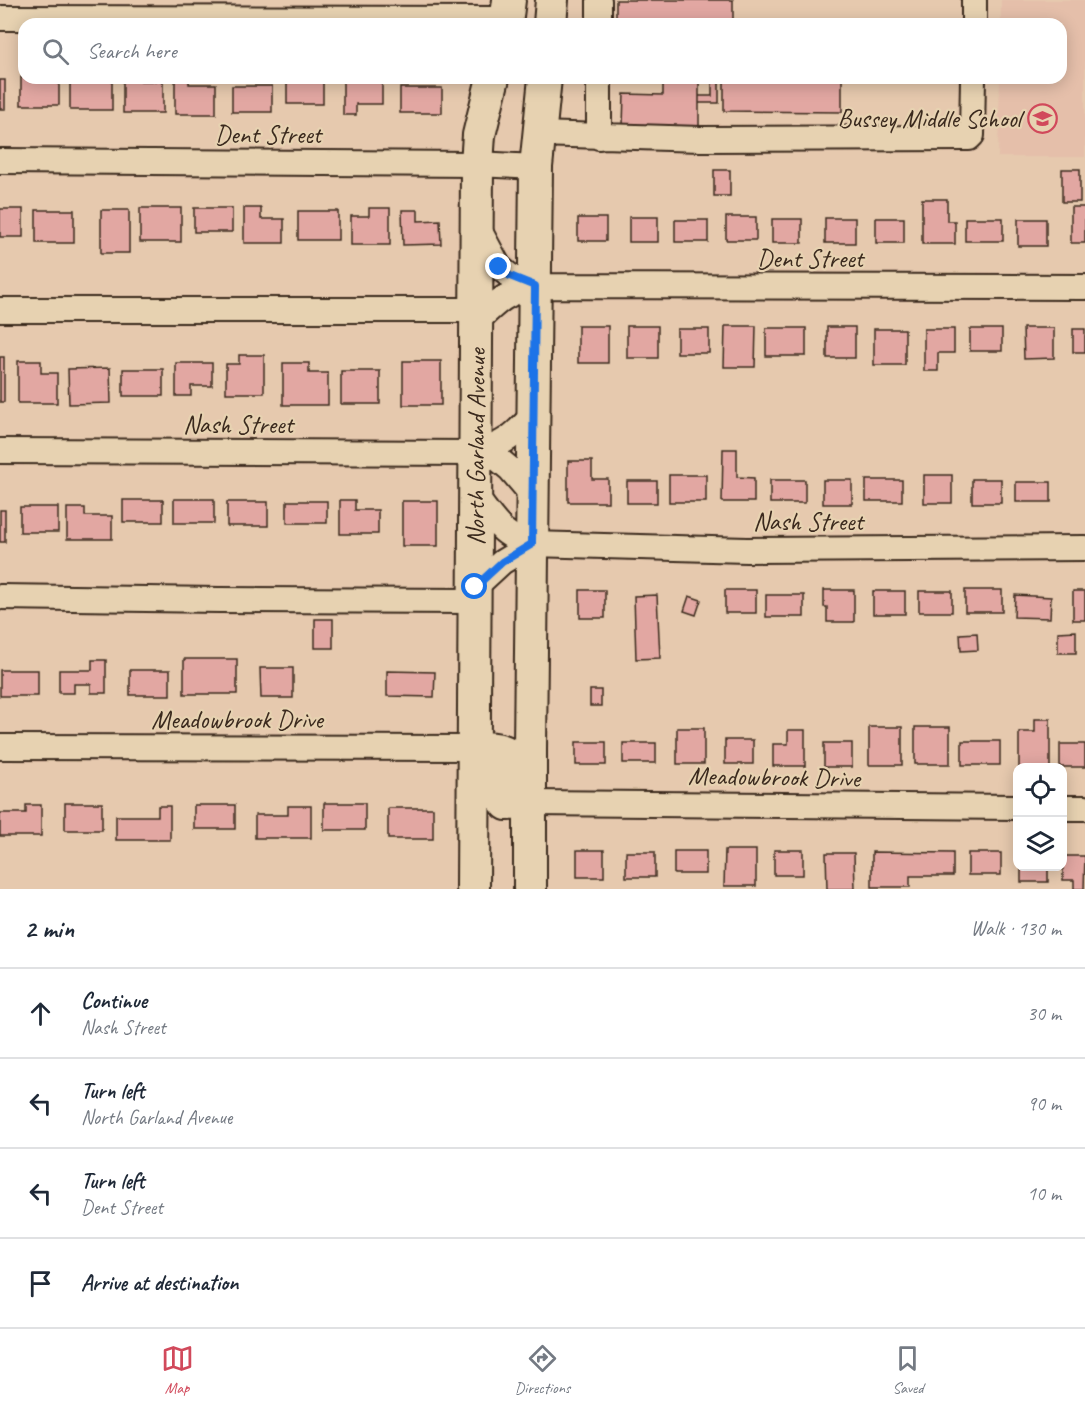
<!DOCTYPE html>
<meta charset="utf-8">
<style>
body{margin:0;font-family:Caveat,sans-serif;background:#f2f2f3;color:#1f2937}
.controls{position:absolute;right:18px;bottom:18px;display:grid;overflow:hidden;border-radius:12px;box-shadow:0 3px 15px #0003}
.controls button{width:54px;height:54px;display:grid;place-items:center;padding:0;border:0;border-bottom:2px solid #e0e1e3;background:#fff;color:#1f2937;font:30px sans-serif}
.stop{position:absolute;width:18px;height:18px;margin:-14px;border:4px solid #1a73e8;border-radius:50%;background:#fff}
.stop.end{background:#1a73e8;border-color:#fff;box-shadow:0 2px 6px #0008}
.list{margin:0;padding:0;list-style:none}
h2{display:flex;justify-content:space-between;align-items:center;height:78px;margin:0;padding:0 24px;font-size:26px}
h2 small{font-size:20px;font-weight:400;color:#747a83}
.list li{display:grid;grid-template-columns:39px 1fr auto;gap:18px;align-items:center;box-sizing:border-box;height:90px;padding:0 24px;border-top:2px solid #e0e1e3}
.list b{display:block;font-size:22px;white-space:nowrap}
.list p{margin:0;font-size:20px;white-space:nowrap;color:#747a83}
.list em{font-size:20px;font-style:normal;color:#747a83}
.icon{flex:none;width:33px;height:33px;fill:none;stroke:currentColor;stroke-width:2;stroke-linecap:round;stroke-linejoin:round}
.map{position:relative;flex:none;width:1085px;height:889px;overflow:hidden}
.search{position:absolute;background:#fff;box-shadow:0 3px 15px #0003;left:18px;right:18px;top:18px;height:66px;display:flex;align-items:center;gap:15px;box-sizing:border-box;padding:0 21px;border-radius:18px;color:#747a83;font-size:22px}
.sheet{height:438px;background:#fff}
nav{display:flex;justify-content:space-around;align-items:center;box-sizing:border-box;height:84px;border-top:2px solid #e0e1e3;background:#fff;font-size:16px;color:#747a83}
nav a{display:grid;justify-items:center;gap:3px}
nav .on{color:#d1495b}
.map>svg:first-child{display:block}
.built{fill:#e5bfaa}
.building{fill:#e2a7a2;stroke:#3b2a1e;stroke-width:1.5}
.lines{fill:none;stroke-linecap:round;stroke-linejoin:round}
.minor-casing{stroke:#3b2a1e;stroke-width:28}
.major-casing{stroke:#3b2a1e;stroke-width:36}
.minor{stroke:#e7d2b1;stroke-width:24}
.major{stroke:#e7d2b1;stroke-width:32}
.route{stroke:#1a73e8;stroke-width:8}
.labels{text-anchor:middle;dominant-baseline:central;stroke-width:4.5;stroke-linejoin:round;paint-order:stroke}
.poi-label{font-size:26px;fill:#3b2a1e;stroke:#e7d2b1;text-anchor:end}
.street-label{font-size:26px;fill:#3b2a1e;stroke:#e7d2b1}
</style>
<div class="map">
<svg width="1085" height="889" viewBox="0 0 1085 889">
<rect width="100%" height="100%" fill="#e6c9ae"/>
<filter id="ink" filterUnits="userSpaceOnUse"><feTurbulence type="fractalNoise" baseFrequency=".0167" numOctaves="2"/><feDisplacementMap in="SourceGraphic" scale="12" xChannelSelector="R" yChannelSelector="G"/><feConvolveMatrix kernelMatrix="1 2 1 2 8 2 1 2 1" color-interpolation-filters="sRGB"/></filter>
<g filter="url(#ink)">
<path class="built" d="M1001 0H1085V157H998L1000 78H1061V24H1001Z"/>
<path class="building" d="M616 0H733V24H616Z
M21 77 59 78V105H21Z
M70 78H112V110H70Z
M175 78H189V84H216V114H175Z
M343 78H382V104H356V115H343Z
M663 78H699V127L623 126 624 94 663 95Z
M712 78H719V103H699V96H712Z
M724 78H842V112L724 111Z
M0 80H5V109H0Z
M287 80H323V104H287Z
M123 81H163V113H123Z
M232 86H272V112H232Z
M400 88H442V113H400Z
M1062 169H1080V202H1062Z
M714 170H730V196H714Z
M922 199H947V221H955V244H922Z
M1071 207H1085V243H1071Z
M140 208H181V242H140Z
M194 208H232V232H194Z
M244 208H261V219H284V243H244Z
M369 208H390V245H351V216H369Z
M0 209H23V237H0Z
M36 210H74V243H36Z
M101 210H129V253H101Z
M402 210H418V221L440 220 441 244 403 245Z
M298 211H338V240H298Z
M629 217H658V242H629Z
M726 217H756V240H726Z
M578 218H606V241H578Z
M825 218H855V243H825Z
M876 218H904V243H876Z
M965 218H1003V241H965Z
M772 219H802V243H772Z
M1018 219H1046V246H1018Z
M675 220H708V242H675Z
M578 326H608V363H578Z
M627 326H658V358H627Z
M725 326H756L755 367H724Z
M827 327H855V358H827Z
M766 328H806V356H766Z
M1023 328H1054V358L1024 359Z
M677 329H709V353H677Z
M874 329H905V365H874Z
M924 329H954V353H938V371H924Z
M970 329H1002V351H970Z
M1073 329H1085V352H1073Z
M239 355H264V393H226V364H239Z
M0 357H4V402H0Z
M18 361H41V373H57V403H18Z
M403 361H441V405H403Z
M176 363H212V386H191V396H176Z
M283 363H309V373H328V405H283Z
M110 368 111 403 69 404 68 369Z
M123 369H163V396H123Z
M341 371H380V404H341Z
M723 449H737V477L754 478V502H722Z
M568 461H592V479H608V502H568Z
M669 475H706V502H669Z
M924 475H952V503H924Z
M972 479H1001V503H972Z
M770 480H805V503H770Z
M823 480H852V504H823Z
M866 480H902V501H866Z
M627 481H657V503H627Z
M1016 482H1051V502H1016Z
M174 499H214V523H174Z
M123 500H163V522H123Z
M340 500H355V510H378V534H340Z
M287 501H327V523H287Z
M402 501H438V546H402Z
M227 502H268V526H227Z
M20 507H58V532H20Z
M67 508H85V516H112V539H67Z
M0 510H5V542H0Z
M580 590H605V618H580Z
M725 590H756V613H725Z
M824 590H854V622H827V607H824Z
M965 590H1002V612H965Z
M873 591H905V614H873Z
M919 591H952V612H919Z
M1073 591H1085V620H1073Z
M657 595 660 658 636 659 634 596Z
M766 595H804V617H766Z
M1015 595 1051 597 1050 618 1014 617Z
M689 596 701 600 696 615 684 611Z
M315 619H333V648H315Z
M1076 631V653H1058V632Z
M977 633 978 650 961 651 960 634Z
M184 659H237V694H184Z
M92 660H106V693H91V684H74V693H59V670H92Z
M260 668H293V698H261Z
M0 670H38V696H0Z
M130 670H170V695H130Z
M387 671 435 672 434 697 387 696Z
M590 690H601V706H590Z
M1035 719H1050V768H1019V732H1035Z
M869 727H902V765H869Z
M915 727H950V764H915Z
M677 728H704V764H677Z
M788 730H805V766H773V744H788Z
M725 740H753V764H725Z
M962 741H1000V765H962Z
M576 742H606V765H576Z
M623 743H656V763H623Z
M824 743H852V767H824Z
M1060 744H1085V767H1060Z
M65 803H102V830H65Z
M324 803H365V830H324Z
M26 805H41V836H0V813H26Z
M194 805H235V829H194Z
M158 806H170V840H116V816H158Z
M288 806H311V838H255V815H288Z
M388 808H433V839H388Z
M577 850H604V877H577Z
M725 850H756V886H724Z
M774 850H803V875H774Z
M674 851H706V874H674Z
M626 852H655V877H626Z
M872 852 953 853V876H910V887H872Z
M826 853H854L855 889H827Z
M968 853H1001V875H968Z
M1063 856H1085L1084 889H1074V880H1063Z
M1021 866H1048V882H1021Z"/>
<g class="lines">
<defs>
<path id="minor" d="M0 18 507 19
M599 24V0
M974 24V0
M538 134 701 139 969 138 972 135 973 78
M599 137V78
M0 161 477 164 536 167
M477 226 499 267 510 276 535 286
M0 310H476
M476 322C498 301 505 293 535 286L1085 287
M0 451 476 453 498 459 510 469 533 496
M476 453C505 444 514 436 534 414
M475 496C494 520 501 537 532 544L747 550 1085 548
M475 587 502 562 532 544
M0 597 219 600 475 601
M0 747 474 748
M530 803 1018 807
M1062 808H1085"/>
<g id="major">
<path d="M506 24 509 0"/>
<path d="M550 24 552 0"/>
<path d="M474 748C491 748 513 747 517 768 519 776 519 783 522 791"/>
<path d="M474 748C482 757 490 766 495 777 499 787 499 796 507 804L529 803"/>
<path id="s1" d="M473 889 477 164 479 135 493 78"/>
<path d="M530 889V749L536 167 545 78"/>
</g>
</defs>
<use href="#minor" class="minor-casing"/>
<use href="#major" class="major-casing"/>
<use href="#minor" class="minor"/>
<use href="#major" class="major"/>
</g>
</g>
<g class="lines" filter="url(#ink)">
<path class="route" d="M475 587 502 562 532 544 535 286 510 276 499 267"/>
</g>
<defs>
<symbol id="school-ring" viewBox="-11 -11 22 22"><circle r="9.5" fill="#e7d2b1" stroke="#d1495b" stroke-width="1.5"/><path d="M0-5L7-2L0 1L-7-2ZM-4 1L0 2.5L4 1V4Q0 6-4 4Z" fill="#d1495b"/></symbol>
</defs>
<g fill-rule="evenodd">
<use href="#school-ring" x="1026" y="102" width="33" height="33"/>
</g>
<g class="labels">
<g class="poi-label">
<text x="1021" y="118">Bussey Middle School</text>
</g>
<g class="street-label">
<text x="268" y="134">Dent Street</text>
<text x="810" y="258">Dent Street</text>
<text x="238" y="424">Nash Street</text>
<text stroke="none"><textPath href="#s1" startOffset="442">North Garland Avenue</textPath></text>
<text x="808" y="521">Nash Street</text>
<text x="237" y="719">Meadowbrook Drive</text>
<text transform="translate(774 777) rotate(1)">Meadowbrook Drive</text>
</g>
</g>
</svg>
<div class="controls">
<button><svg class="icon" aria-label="locate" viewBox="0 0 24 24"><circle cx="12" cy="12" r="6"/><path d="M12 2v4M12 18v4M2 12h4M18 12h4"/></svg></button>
<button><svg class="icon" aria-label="layers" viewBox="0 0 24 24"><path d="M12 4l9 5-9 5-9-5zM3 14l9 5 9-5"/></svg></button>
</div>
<div class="stop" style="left:475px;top:587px"></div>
<div class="stop end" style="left:499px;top:267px"></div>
<div class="search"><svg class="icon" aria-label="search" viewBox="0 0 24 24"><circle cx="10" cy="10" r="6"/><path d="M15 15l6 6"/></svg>Search here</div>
</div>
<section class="sheet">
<h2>2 min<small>Walk · 130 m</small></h2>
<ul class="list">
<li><svg class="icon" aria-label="ahead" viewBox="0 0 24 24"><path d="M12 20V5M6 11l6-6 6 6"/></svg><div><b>Continue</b><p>Nash Street</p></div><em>30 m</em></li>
<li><svg class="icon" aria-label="left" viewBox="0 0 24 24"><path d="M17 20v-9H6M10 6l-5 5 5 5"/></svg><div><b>Turn left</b><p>North Garland Avenue</p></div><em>90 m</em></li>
<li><svg class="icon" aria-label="left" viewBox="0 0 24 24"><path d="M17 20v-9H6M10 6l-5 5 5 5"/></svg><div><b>Turn left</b><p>Dent Street</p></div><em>10 m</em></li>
<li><svg class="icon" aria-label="arrive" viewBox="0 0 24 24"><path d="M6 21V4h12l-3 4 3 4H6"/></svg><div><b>Arrive at destination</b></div></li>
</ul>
</section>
<nav>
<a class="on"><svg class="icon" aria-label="map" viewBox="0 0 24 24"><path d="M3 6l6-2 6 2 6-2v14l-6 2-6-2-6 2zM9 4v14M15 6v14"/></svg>Map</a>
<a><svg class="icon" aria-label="directions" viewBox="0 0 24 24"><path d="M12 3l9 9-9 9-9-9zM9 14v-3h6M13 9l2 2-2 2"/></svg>Directions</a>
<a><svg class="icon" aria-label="saved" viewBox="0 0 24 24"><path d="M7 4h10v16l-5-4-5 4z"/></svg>Saved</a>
</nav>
